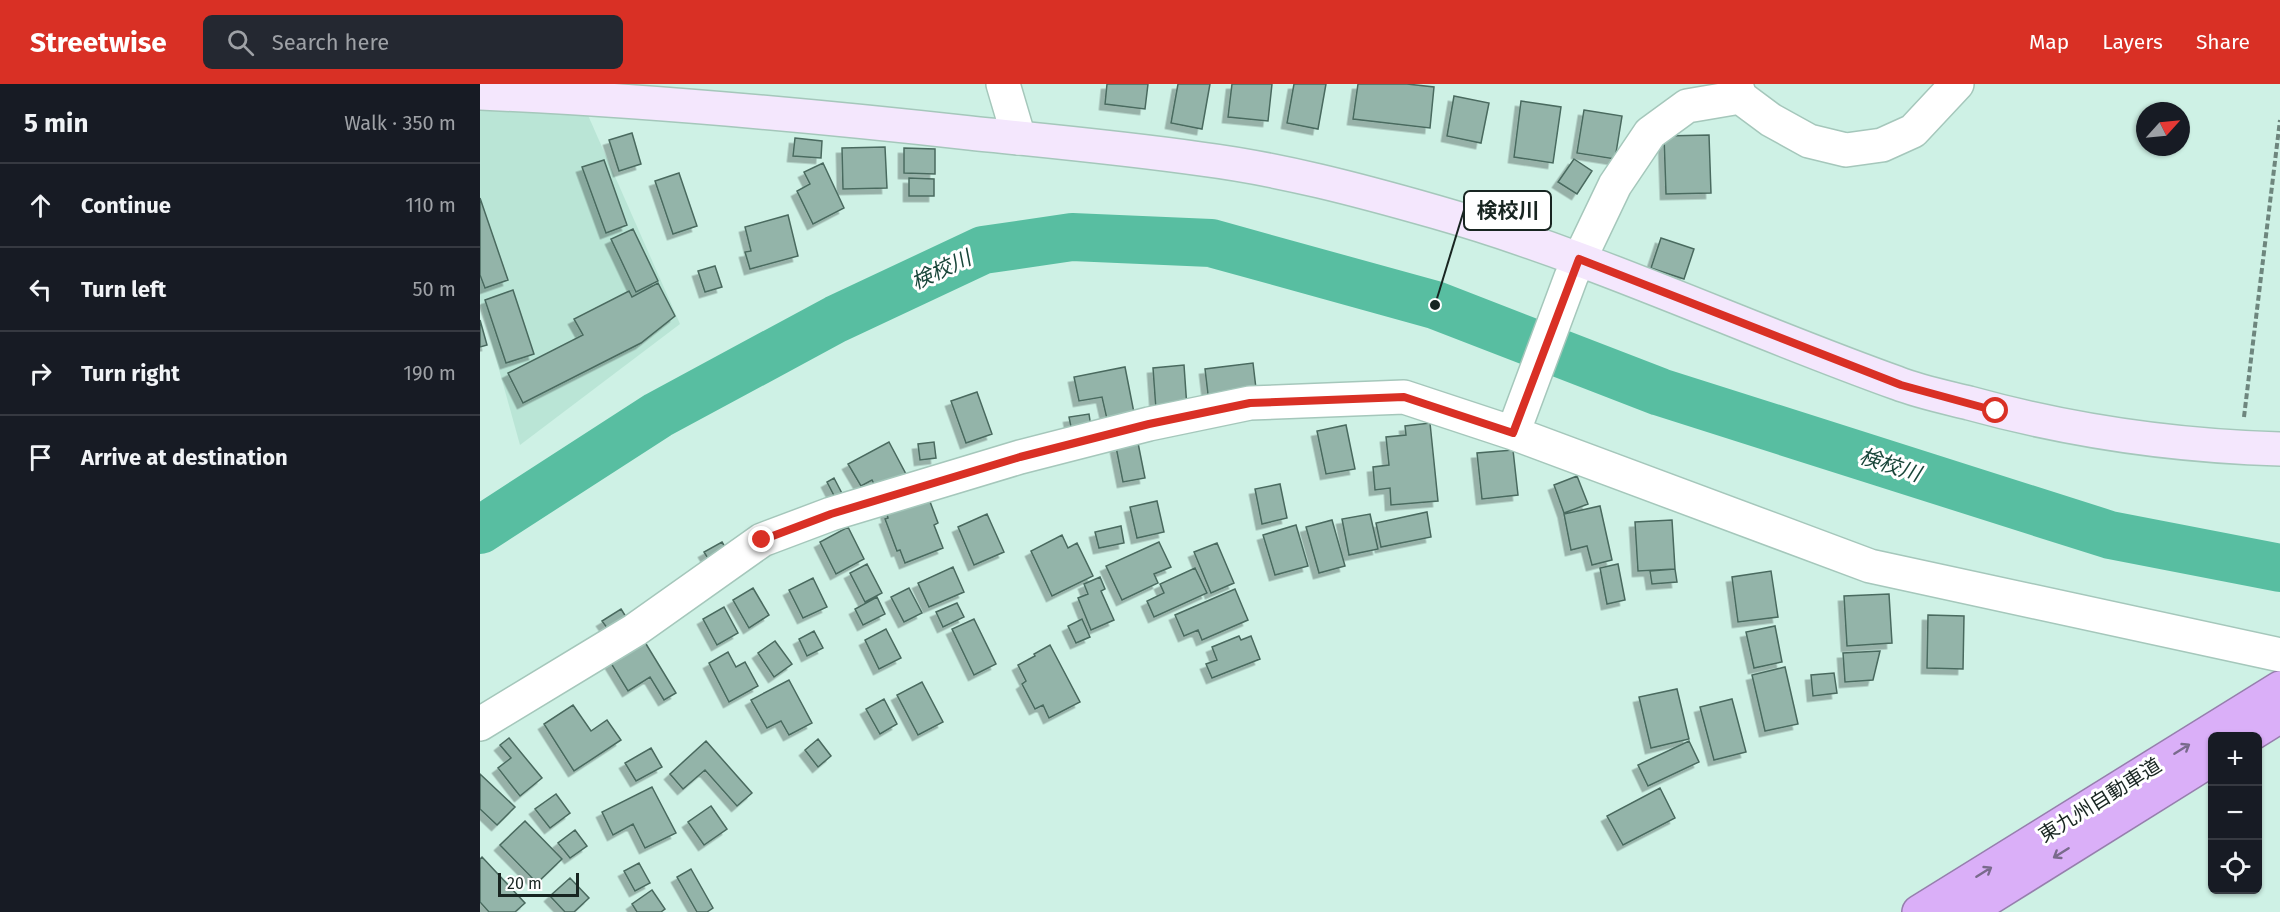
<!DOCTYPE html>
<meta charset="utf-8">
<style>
body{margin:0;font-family:"Fira Sans","Noto Sans JP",sans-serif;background:#242831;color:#f1f3f6}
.controls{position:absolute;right:18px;bottom:18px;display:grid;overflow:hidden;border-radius:9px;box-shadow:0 2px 4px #0004}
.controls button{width:54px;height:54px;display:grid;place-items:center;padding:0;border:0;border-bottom:2px solid #363941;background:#171b24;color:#f1f3f6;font:30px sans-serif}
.compass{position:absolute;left:1656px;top:18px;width:54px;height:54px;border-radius:50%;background:#171b24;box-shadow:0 2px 4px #0004;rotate:63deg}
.scale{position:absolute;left:18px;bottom:15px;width:81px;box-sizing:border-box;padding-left:6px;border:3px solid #182521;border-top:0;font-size:16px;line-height:21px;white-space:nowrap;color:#182521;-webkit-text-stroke:4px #fff;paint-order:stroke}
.stop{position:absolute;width:18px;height:18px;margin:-14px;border:4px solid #d93025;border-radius:50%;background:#fff}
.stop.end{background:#d93025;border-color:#fff;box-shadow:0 2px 6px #0008}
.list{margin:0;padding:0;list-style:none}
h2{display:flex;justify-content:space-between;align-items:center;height:78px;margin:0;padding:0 24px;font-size:26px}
h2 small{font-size:20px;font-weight:400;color:#9ea1a6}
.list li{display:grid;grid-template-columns:39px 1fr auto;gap:18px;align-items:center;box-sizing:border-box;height:84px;padding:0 24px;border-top:2px solid #363941}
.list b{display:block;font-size:22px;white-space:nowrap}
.list em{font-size:20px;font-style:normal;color:#9ea1a6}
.icon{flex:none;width:33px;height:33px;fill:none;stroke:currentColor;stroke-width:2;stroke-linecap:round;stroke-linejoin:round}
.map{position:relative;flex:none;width:1800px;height:828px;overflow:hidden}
header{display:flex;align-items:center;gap:36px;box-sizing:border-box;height:84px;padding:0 30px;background:#d93025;color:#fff}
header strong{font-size:28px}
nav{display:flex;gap:33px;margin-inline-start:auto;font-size:21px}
.search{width:420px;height:54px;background:#242831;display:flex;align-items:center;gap:15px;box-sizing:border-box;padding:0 21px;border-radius:9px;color:#9ea1a6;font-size:22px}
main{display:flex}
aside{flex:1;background:#171b24}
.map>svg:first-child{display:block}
.built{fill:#bae5d6}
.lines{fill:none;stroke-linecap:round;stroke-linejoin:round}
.river{stroke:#58bea1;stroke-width:48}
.building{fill:#93b4a9;stroke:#4a6a5f;stroke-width:1.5;filter:url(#shadow)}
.street-casing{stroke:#a5c7bb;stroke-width:36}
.secondary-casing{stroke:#a5c7bb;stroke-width:36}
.highway-casing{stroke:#967fad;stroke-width:36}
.path{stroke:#6e867e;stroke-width:4;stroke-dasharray:6 3;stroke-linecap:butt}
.street{stroke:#fff;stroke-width:33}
.secondary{stroke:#f4e7fd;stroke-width:33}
.highway{stroke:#daaff8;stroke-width:33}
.oneway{stroke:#796a8c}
.route{stroke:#d93025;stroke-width:8}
.labels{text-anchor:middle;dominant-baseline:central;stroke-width:6;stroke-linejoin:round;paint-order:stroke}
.street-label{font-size:20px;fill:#182521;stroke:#fff}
.water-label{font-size:21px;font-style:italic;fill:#19463a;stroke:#fff}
.leader{fill:none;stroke:#182521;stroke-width:2}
.callout-dot{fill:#182521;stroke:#fff;stroke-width:2}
.callout{fill:#fff;stroke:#182521;stroke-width:2}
.callout-label{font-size:21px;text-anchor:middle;font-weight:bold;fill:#182521}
</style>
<header>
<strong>Streetwise</strong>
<div class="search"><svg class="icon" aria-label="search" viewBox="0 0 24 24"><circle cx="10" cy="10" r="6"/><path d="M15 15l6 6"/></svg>Search here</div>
<nav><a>Map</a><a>Layers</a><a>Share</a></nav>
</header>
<main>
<aside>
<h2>5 min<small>Walk · 350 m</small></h2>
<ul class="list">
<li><svg class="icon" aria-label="ahead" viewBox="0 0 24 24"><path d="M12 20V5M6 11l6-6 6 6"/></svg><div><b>Continue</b></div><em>110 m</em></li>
<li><svg class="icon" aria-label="left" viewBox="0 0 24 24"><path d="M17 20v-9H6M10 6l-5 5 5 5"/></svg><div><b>Turn left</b></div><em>50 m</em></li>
<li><svg class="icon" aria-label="right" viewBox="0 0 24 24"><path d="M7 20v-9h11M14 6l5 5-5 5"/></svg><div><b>Turn right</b></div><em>190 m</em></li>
<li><svg class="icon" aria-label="arrive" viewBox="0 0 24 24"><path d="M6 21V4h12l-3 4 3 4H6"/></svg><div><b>Arrive at destination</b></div></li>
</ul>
</aside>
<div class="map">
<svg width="1800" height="828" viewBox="0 0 1800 828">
<defs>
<filter id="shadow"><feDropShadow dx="-5.5" dy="5.5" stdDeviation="0" flood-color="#0004"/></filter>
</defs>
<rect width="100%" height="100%" fill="#cef1e5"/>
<path class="built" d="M0 21 107 29 200 240 40 361 0 217Z"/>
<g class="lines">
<path class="river" d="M0 446 178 331 356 235 503 166 592 153 731 159 955 221 1180 308 1630 451 1800 484"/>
</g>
<path class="building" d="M627 0H668L665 25 625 20Z
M698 0H730L722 45 691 39Z
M752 0H792L788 37 748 33Z
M814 0H846L838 45 807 39Z
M878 0H927L954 3 950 44 873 35Z
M974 12 1009 19 1001 59 967 52Z
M1041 17 1081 23 1073 79 1034 73Z
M1104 26 1142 32 1135 75 1097 69Z
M152 49 161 80 139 87 129 56Z
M1229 51 1231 109 1186 110 1184 52Z
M315 54 342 57 341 74 313 72Z
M405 63 407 104 363 105 362 64Z
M424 64 455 65V90L424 89Z
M1094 75 1112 87 1097 110 1078 98Z
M124 76 147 141 126 149 102 83Z
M343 79 364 124 333 140 317 107 330 100 324 88Z
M199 89 217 142 193 150 175 97Z
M429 94 454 95V112H429Z
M0 114 28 196 5 204 0 191Z
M308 131 318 172 270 185 265 168 271 167 265 143Z
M153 145 178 197 156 208 131 155Z
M1181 154 1214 165 1204 195 1171 184Z
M235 182 242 203 225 208 218 187Z
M178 199 195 232 161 259 43 319 28 289 103 251 94 235 149 207 152 213Z
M33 206 54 270 26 279 5 216Z
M0 236 7 261 0 263Z
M773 279 777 313 729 319 725 285Z
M704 281 707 324 676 326 673 284Z
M645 283 656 339 629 344 622 313 599 317 594 293Z
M497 308 512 350 486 359 471 317Z
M609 330 612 350 593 353 589 333Z
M950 339 958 417 911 421 910 404 895 406 893 383 909 381 906 353 926 351 925 342Z
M866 341 875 385 846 390 837 347Z
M409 358 427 392 398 408 392 396 381 402 368 380Z
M454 358 456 374 440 376 438 360Z
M658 359 665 394 643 398 636 363Z
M1033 366 1038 411 1002 415 997 369Z
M1097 392 1108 420 1084 429 1074 401Z
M354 394 367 419 360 423 347 398Z
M800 400 807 434 782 440 775 405Z
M449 415 458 439 454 441 463 464 425 479 420 466 417 467 405 435 408 434 406 427Z
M677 417 684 448 657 454 650 423Z
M1120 422 1132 476 1112 481 1107 462 1091 466 1084 430Z
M947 428 951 453 901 463 896 439Z
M507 430 524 468 494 481 478 443Z
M890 430 898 465 869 471 862 435Z
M852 436 865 482 839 489 826 443Z
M1192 436 1195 485 1158 487 1155 438Z
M816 441 828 482 795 491 783 451Z
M641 442 644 459 619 464 615 448Z
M368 443 384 475 356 490 340 458Z
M582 451 588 464 597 459 613 492 572 512 551 467Z
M242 458 252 475 235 486 224 468Z
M679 458 691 483 674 490 678 499 642 516 626 482Z
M737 459 754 499 731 509 714 468Z
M387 480 402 509 385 518 370 489Z
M1138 480 1145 516 1127 520 1120 484Z
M473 483 484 508 449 523 438 499Z
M715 484 727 509 674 533 667 517 684 509 680 500Z
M1195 485 1197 498 1172 500 1170 487Z
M1291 487 1298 533 1258 538 1252 493Z
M620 493 625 505 621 507 634 536 611 546 598 514 608 510 604 500Z
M333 494 347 523 323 534 309 506Z
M273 504 289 531 269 544 253 516Z
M429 504 442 529 424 538 411 513Z
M755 505 768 536 722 556 718 546 704 552 695 531Z
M1409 510 1412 559 1367 562 1364 512Z
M397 513 405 530 383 541 375 525Z
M477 519 484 533 463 543 456 528Z
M244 523 258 549 237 561 223 535Z
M141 525 148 536 130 548 122 537Z
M1448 531 1484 532 1483 585 1447 584Z
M494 535 516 580 494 591 472 545Z
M602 535 610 553 596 559 588 542Z
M1295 542 1302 578 1274 584 1266 548Z
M406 545 421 574 399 585 385 556Z
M334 547 343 564 327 572 319 555Z
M759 552 761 556 771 552 780 575 732 594 726 580 737 576 732 563Z
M163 555 196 609 184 616 170 593 148 607 129 576Z
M295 557 312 580 294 593 278 569Z
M570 561 600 618 569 634 563 621 555 625 542 600 546 597 538 581 555 572 554 570Z
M1400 567 1393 596 1365 598 1363 569Z
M248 568 256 583 265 578 278 602 249 618 229 579Z
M1305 583 1318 640 1285 647 1272 591Z
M1354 589 1357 609 1333 612 1331 591Z
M309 596 332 639 309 651 301 637 287 644 271 616Z
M442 598 463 638 438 651 417 611Z
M1197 605 1209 655 1171 664 1159 613Z
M404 615 417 640 400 650 386 625Z
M1252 615 1266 668 1234 676 1220 623Z
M93 621 111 647 127 636 141 656 94 687 64 640Z
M29 654 62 694 40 712 18 684 31 674 20 661Z
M338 655 351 672 338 683 325 666Z
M226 657 272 709 257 722 225 686 203 705 190 690Z
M1209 657 1219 678 1168 702 1158 681Z
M171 664 182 683 156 697 145 679Z
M0 690 35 723 17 741 0 725Z
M172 703 196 749 165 764 153 740 133 751 122 728Z
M1180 704 1195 734 1143 761 1127 732Z
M76 710 90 729 70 744 55 725Z
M231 722 247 745 224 761 208 738Z
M45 737 82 775 57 799 20 761Z
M95 746 107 762 90 774 78 759Z
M2 773 45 819 35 828H9L0 818V775Z
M159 779 170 799 155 807 144 787Z
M211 785 233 824 227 828H217L197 793Z
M90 794 109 814 94 828H85L70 812Z
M172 806 185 825 181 828H157L152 820Z"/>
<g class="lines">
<defs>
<path id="street" d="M523 0 539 54
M1256 0 1260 13 1291 36 1329 57 1366 66 1402 61 1433 47 1477 0
M1033 349 1091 193 1135 101 1170 49 1207 22 1260 13
M0 640 155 546 282 456 351 430 540 373 669 340 770 319 924 313 1033 349 1390 482 1800 571"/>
<path id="secondary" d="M0 9C164 16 327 31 490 49 567 57 644 64 721 75 800 85 879 106 956 128 1114 173 1263 244 1417 299 1440 308 1465 313 1489 319 1590 347 1695 362 1800 365"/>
<path id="highway" d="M1768 652 1800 632
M1439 828 1800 604
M1487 828 1732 675"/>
</defs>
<use href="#street" class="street-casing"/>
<use href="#secondary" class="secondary-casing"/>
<use href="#highway" class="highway-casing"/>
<path class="path" d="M1764 333 1800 36"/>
<use href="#street" class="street"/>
<use href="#secondary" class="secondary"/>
<use href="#highway" class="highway"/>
</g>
<defs><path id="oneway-shaft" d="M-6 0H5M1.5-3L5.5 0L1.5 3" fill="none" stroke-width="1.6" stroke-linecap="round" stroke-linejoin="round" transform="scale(1.5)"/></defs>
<g class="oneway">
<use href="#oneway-shaft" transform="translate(1702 665) rotate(-32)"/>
<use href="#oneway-shaft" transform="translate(1581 769) rotate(148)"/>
<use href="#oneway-shaft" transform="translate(1504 788) rotate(-32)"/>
</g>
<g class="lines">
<path class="route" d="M282 456 351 430 540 373 669 340 770 319 924 313 1033 349 1099 175 1421 301 1516 327"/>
</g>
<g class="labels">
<g class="street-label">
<text transform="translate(1620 716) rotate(-32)">東九州自動車道</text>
</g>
<g class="water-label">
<text transform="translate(461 186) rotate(-25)">検校川</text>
<text transform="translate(1410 381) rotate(18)">検校川</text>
</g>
</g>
<path class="leader" d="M955 221L984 126"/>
<circle class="callout-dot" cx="955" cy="221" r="6"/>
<rect class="callout" x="984" y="107" width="87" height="39" rx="6"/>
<g class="callout-label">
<text x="1028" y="134">検校川</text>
</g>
</svg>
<div class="controls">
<button>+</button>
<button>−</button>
<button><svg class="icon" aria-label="locate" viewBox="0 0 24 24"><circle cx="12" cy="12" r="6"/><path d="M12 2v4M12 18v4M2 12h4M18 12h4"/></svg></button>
</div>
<svg class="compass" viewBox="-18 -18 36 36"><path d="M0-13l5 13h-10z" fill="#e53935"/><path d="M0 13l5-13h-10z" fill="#9ea1a6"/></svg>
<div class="scale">20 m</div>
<div class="stop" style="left:1516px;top:327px"></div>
<div class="stop end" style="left:282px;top:456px"></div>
</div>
</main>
